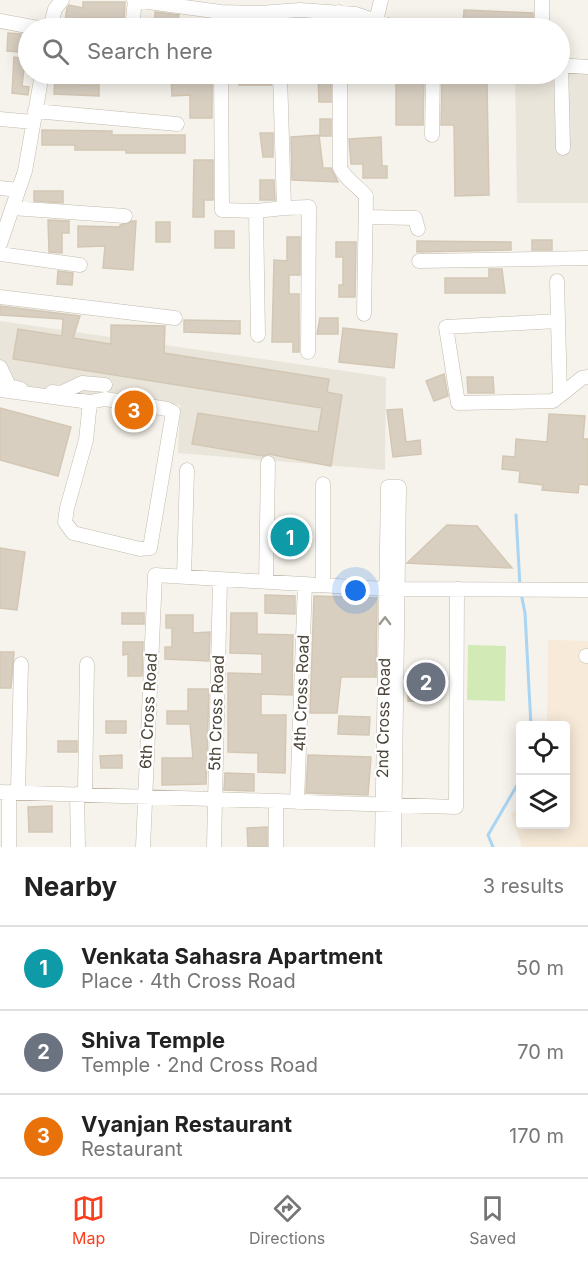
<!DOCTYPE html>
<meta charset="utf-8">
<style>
body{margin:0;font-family:Inter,sans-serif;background:#f6f6f6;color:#222}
.controls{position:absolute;right:18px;bottom:18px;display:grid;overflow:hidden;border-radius:6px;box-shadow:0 3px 15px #0003}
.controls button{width:54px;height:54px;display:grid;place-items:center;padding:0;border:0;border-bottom:2px solid #e0e0e0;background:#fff;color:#222;font:30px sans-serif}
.you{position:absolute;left:356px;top:591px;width:21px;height:21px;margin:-15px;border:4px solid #fff;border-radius:50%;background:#1a73e8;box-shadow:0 0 0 9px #1a73e833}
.badge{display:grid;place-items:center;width:39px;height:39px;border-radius:50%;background:#fc3f1d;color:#fff;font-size:20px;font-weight:700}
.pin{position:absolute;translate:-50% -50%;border:3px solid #fff;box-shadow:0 2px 6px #0006}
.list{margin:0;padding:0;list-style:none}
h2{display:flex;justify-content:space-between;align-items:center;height:78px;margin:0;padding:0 24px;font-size:26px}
h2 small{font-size:20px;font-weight:400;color:#767676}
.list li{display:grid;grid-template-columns:39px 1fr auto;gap:18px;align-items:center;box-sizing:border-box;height:84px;padding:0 24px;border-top:2px solid #e0e0e0}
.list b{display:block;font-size:22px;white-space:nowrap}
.list p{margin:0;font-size:20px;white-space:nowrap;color:#767676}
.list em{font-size:20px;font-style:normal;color:#767676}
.icon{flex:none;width:33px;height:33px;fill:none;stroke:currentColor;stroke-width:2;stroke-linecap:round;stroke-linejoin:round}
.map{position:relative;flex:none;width:588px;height:847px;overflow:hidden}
.search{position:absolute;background:#fff;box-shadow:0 3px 15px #0003;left:18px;right:18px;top:18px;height:66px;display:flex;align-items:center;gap:15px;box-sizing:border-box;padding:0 21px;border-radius:33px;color:#767676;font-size:22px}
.sheet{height:330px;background:#fff}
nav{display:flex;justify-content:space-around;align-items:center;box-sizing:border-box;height:84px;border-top:2px solid #e0e0e0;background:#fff;font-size:16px;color:#767676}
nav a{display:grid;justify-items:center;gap:3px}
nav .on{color:#fc3f1d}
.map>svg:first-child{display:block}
.residential{fill:#eae5da}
.commercial{fill:#f7ead8}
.green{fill:#d2eab5}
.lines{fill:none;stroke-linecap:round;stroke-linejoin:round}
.stream{stroke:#a9d4f2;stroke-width:3}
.building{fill:#d8cfc1;stroke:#d3c7b4;stroke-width:1.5}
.minor-casing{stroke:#c2bbae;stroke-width:15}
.minor{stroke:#fff;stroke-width:14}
.oneway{stroke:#9c9892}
.labels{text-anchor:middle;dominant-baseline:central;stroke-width:4.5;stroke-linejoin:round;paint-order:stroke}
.street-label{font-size:16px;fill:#4b4439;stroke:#fff}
</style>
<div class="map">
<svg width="588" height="847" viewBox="0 0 588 847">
<rect width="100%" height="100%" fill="#f6f3ec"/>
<path class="residential" d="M560 69 588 72V203H517L515 74H560Z
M0 321 386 377 385 470 178 453 180 405 101 394 87 399 0 385Z"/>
<path class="commercial" d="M548 640 588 641V847H522L511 814 520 806V824H566V726L547 725Z"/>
<path class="green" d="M468 645 506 646 505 701 467 700Z"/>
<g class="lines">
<path class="stream" d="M516 515 520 586
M521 593 525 613 531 726
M493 847 488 835 520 780"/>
</g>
<path class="building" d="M83 2H125L124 18H74L73 28H64L67 8 69 5 83 8Z
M464 10 533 13V28L463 25Z
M155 12 179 15 178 23H155Z
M8 33 21 34 19 52 7 51Z
M14 57 25 59 22 86 29 87 28 95 12 93Z
M212 74V118H190V95L172 96 171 75Z
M239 74H271V85H239Z
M318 74H331V102H319Z
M55 78 80 79V85H99V96L54 94Z
M396 80H424L423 125H396Z
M442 83H487L489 195 455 196 454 125H441Z
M320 119H331V136H320Z
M42 130 112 131V135H185V153H126V150H75V145H42Z
M260 133H273V157H263Z
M319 135 323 168H331L338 182 292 180 291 137Z
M381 137 382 166H387V178H363V164H351L349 139Z
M194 160H213V200H204V217H193Z
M260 180H274L275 200H260Z
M34 191H63V203L34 201Z
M48 220 69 221V233H62V253L49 252Z
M132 221H136L133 270 103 268 105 246 78 247V226L120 227V225Z
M156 222H170V242H156Z
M215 231H234V248H215Z
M287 237H300V275H289V294H299V352H293V342H272L274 260 287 261Z
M532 240H552V250H532Z
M417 241 511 242V250L417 252Z
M336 242H356L355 297H339V285H343V257H336Z
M489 269H502L505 293H445V278H489Z
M58 271 73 273 72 285 57 284Z
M0 306 80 316 73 338 111 344V325L165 326 164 353 329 379 327 392 342 395 331 466 269 454 263 456 192 444 198 413 318 432 322 408 13 359 18 329 62 336 63 319 0 315Z
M320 318H338V334H317Z
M184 320 240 321V334L184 332Z
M343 328 397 334 394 368 339 362Z
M444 374 448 396 434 401 426 381Z
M467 377H493L494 393H468Z
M0 408 71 427 58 476 0 460Z
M402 409 406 442 420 440 421 454 393 457 387 410Z
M549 414 585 416 583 439H588V485L579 484 578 493 542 490 543 485 519 482 520 471 502 469 503 456 515 457 516 439 547 442Z
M276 523 307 524V543L276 542Z
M447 525 477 526 512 568 407 563Z
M0 548 25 552 17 610 0 608Z
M265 595 295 596V614L265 613Z
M314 596 377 598 376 677H341L337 713H310Z
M122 613H144V624H122Z
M231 613H257V634L293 635 292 695 261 694V715H286L285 773 258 772V753L228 752V673L262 674V654L230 653Z
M166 615H193V633L210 632 209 661 165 659V647H172V628H166Z
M123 642H143L142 676H128V654L123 655Z
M0 652H14L11 688H0Z
M409 668 432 669 431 702 408 701Z
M188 689H209L206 784 162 785V758H193L190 724H167V711H188Z
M339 716 370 717 369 735 338 734Z
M106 721H126V733H106Z
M58 741H77V752H58Z
M122 755V768H101L100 756Z
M308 755 371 757 368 795 306 793Z
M225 773 254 774V791L224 790Z
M52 806V832H29L28 807Z
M267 827V847H248L247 828Z"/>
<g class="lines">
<defs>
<path id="minor" d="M134 0 221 12 260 13 300 10 356 14 397 28
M221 12V28
M279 12V28
M339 12V28
M0 21 38 28
M376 21 381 0
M50 28 55 9 62 0
M132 28 135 0
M542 28V0
M560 65 588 67
M561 65 563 148
M221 74 222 210 256 211
M340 74V168C347 181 357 185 366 196L364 314
M35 111 177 124
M0 119 33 122
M432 135 433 74
M0 188 18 190
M12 208 125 216
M284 208 309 207 308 352
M366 217 415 218 418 229
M0 244 25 171 42 74
M0 254 80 265
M419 261 588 258
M557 281 558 321
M0 297 175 318
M258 335 256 211 284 208 280 74
M0 367 9 386 21 389
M0 390 90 402 105 399 167 409 173 412 150 548 140 549 73 533 65 522 67 508 86 440 90 402
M52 392 61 393 82 383 105 385
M560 395 558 321 446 327 458 403 553 401 582 378 588 377
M323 484V585
M184 577 187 470
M266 582 268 463
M586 656H588
M0 792 456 807 457 589
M9 792V847
M18 792 21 664
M77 794 78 847
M85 794 87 664
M297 802 305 584
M143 847 155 575 385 589 588 590
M214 847 220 580
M276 847V801
M382 847 388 487H399L394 847"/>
</defs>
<use href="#minor" class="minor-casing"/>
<use href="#minor" class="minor"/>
</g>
<defs><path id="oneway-chevron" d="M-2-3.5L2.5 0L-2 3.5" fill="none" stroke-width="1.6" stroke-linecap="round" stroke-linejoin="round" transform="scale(1.5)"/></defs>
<use class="oneway" href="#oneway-chevron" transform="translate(385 621) rotate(-89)"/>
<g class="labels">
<g class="street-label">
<text transform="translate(301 693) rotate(-88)">4th Cross Road</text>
<text transform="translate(148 711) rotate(-87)">6th Cross Road</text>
<text transform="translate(216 713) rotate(-88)">5th Cross Road</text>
<text transform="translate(383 718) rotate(-89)">2nd Cross Road</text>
</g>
</g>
</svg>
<div class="controls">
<button><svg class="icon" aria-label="locate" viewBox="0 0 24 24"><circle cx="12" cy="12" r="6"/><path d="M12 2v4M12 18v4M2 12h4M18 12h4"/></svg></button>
<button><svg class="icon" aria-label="layers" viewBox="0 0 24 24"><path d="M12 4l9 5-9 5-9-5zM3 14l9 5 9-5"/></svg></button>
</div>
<div class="you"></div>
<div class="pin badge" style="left:290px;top:537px;background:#0f9aa8">1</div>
<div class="pin badge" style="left:426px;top:682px;background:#6b7280">2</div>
<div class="pin badge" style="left:134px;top:410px;background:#e8710a">3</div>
<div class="search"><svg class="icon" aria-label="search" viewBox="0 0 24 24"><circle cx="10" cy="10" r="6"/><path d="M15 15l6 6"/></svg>Search here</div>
</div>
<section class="sheet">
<h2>Nearby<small>3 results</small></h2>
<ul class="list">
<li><span class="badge" style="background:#0f9aa8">1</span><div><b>Venkata Sahasra Apartment</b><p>Place · 4th Cross Road</p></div><em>50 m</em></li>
<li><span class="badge" style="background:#6b7280">2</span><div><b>Shiva Temple</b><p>Temple · 2nd Cross Road</p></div><em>70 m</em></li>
<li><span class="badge" style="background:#e8710a">3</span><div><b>Vyanjan Restaurant</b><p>Restaurant</p></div><em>170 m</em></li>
</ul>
</section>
<nav>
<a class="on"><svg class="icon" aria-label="map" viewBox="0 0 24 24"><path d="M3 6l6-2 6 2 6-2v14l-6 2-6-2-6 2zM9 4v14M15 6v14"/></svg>Map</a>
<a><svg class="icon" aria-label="directions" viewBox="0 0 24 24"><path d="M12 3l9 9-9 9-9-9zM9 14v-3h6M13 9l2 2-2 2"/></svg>Directions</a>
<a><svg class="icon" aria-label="saved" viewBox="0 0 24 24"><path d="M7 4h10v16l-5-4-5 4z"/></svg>Saved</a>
</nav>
